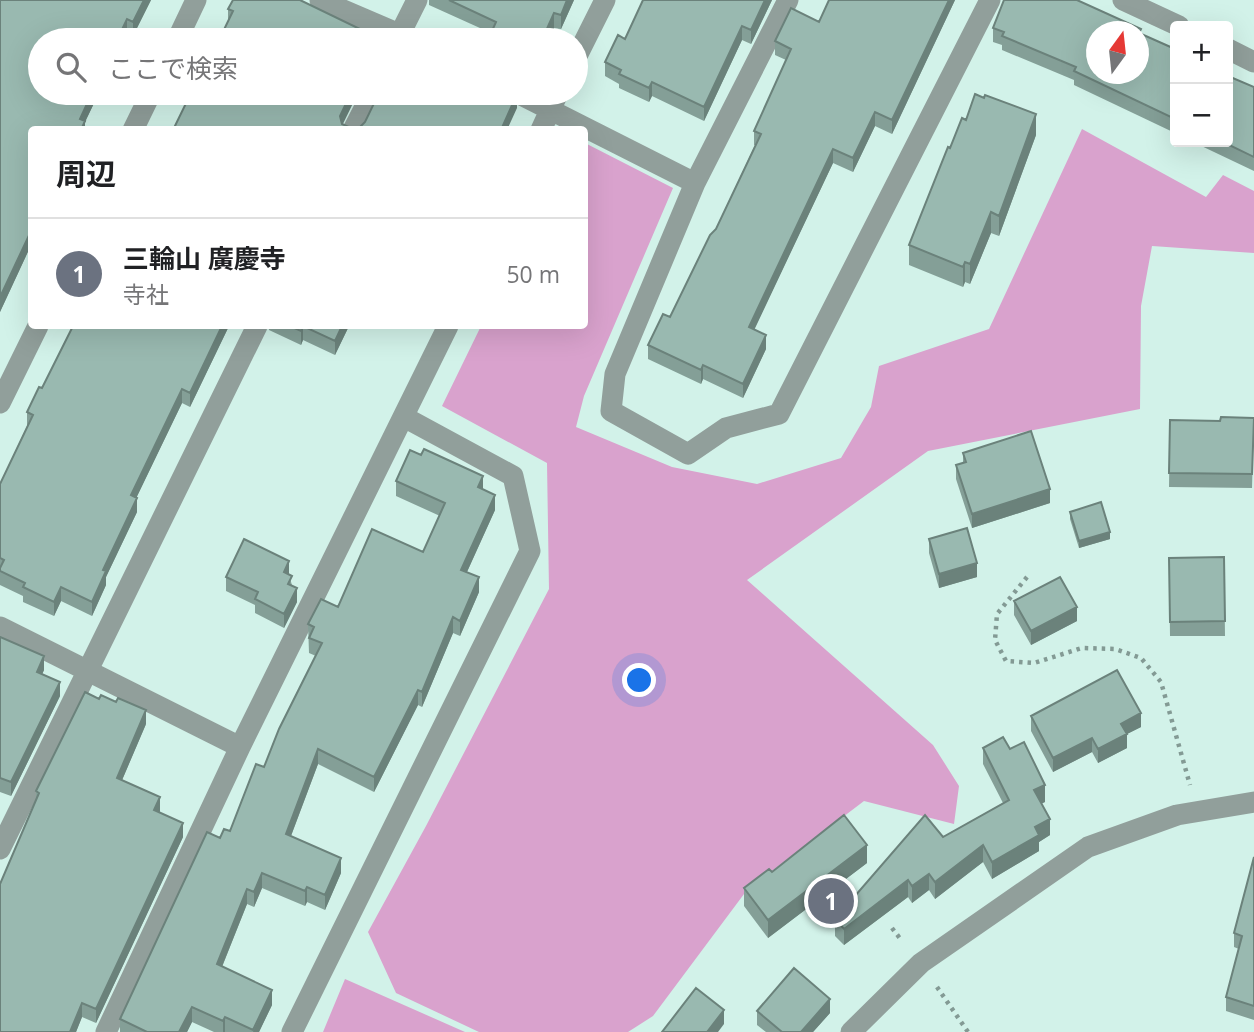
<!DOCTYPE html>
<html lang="ja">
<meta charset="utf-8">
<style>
body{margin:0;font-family:"Open Sans","Noto Sans JP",sans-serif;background:#f6f6f6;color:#202124}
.controls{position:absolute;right:21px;top:21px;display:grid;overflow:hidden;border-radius:7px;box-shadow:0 7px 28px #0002}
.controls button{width:63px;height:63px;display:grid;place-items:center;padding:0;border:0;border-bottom:2px solid #e0e0e0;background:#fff;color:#202124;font:35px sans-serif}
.compass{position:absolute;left:1086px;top:21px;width:63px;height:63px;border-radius:50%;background:#fff;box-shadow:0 7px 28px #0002;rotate:15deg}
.you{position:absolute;left:640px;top:681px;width:24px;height:24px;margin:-18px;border:5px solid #fff;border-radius:50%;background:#1a73e8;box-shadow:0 0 0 10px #1a73e833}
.badge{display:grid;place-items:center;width:46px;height:46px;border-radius:50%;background:#2563eb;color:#fff;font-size:23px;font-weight:700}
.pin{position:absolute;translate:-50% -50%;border:4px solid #fff;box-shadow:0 2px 7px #0006}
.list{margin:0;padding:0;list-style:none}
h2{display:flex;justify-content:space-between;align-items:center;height:91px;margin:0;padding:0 28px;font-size:30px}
h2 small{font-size:23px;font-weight:400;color:#757577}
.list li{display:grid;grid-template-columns:46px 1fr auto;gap:21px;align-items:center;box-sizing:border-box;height:112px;padding:0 28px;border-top:2px solid #e0e0e0}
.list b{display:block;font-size:26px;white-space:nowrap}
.list p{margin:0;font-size:23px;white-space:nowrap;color:#757577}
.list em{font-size:23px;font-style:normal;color:#757577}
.icon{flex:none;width:38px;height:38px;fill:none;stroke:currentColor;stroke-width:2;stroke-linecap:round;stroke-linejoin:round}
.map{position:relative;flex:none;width:1254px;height:1032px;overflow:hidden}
.search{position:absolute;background:#fff;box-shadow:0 7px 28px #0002;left:28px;top:28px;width:560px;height:77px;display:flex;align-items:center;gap:18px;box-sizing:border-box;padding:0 24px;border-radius:38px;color:#757577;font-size:26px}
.panel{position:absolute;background:#fff;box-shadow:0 7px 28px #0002;left:28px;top:126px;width:560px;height:203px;border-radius:7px}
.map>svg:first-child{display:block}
.green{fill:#d9a2cd}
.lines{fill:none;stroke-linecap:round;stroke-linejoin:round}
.path{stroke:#839a94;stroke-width:4.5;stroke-dasharray:3.5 5;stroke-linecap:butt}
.minor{stroke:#919f9b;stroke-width:21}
.wall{fill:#849f97}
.shaded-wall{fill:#6b827b}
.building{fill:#99b9b0;stroke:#6b827b;stroke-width:2;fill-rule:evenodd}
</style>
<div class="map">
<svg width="1254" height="1032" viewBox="0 0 1254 1032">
<rect width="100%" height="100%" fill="#d2f2e9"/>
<path class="green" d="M1082 129 1206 197 1223 175 1254 191V253L1152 246 1141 306 1140 409 928 451 747 580 933 745 959 786 954 824 864 801 747 890 653 1016 628 1032H479L396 993 368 932 426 826 549 589 547 463 442 406 481 326H584L585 143 673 188 584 396 576 427 672 467 757 484 841 458 871 407 879 366 989 329Z
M345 979 465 1032H323Z"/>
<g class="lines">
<path class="path" d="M1027 577 997 614 995 640 1006 661 1034 663 1082 648 1115 649 1141 658 1161 682 1190 785
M892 928 902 941
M937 987 968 1032"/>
<path class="minor" d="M320 0 413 40
M788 0 695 183 615 374 611 411 688 454 726 428 779 414 990 0
M1123 0 1179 26
M177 40 196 0
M397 40 417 0
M1228 49 1254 62
M576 58 605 0
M517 93 695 183
M133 130 151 93
M353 130 372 93
M541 130 558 93
M0 403 38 326
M0 627 240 747
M0 849 257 326
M106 1032 240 747 448 326
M292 1032 530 551 513 476 404 417
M851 1032 921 963 1088 847 1177 815 1254 802"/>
</g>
<path class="wall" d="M0 0H151L133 36 127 33 85 122V130H32V243L0 312Z
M429 0H574L561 29 554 28 549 40H488L491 33 429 5Z
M643 0H772L751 44 742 40 704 121 652 96 649 102 619 88V84L605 76V62L625 39Z
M829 0H955L892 134 875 126 853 172 833 163 754 329 766 349 743 398 703 379 701 384 648 359V345L670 317 716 229 755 145H754V131L786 60 775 55V41L819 22Z
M228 9 364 34 228 21Z
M993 28 1141 34 1175 49V133L1074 85V80L1002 50V45L993 42Z
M1254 87V171L1193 142H1228Z
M1036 135 999 236 991 233 970 284 965 282 963 287 909 265V245L950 148Z
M229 326 190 407 182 403 136 498 137 512 106 577V585L92 616 61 601 54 616 23 602V596L0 585V484L27 426V412L42 388Z
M269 326H349L335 355 303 340 301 345 269 330Z
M1254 418 1252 488 1169 487 1170 420 1220 421Z
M963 453 1050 503 972 528 956 479V465L963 463Z
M396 481 483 489 495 510 467 572 479 592 460 636 453 633 422 707 418 705 374 792 318 764 291 836 341 873 325 910 307 902 305 906 262 888 254 907 247 904 222 967 272 1005 259 1032H214L192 1022 187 1032H120V1019L220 838 230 831 264 767 316 656 309 653 308 624 423 552 440 516 396 496Z
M1070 512 1110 539 1079 548 1070 519Z
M929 539 977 577 939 588 929 553Z
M1224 557 1225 636H1170L1169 558Z
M289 575 297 602 284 628 255 613V605L226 591V577Z
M1014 601 1077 621 1031 645 1014 615Z
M0 637 44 670 42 674 60 696 11 796 0 792Z
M1031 716 1141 727 1127 734V748L1098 763 1092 752 1053 772 1031 731Z
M146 724 122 780 160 811V812L183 837 96 1023 82 1017 76 1032H0L36 800V791Z
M983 748 1045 802 1042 803 1050 835 1039 842V851L992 879 983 862 935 899 929 890 912 903 908 897 844 945 835 936V919L943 837 1003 803 983 764Z
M1254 857V1020L1226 1011V997L1239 949 1234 947V933Z
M867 863 768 938 744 906V888L772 872Z
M757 1011 830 1013 813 1032H766L757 1025Z"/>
<path class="shaded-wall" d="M144 0H151L133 36V22Z
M567 0H574L561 29V15Z
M765 0H772L751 44V30Z
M949 0H955L892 134V120Z
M554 13V28L549 40H542Z
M127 19V33L123 40H117Z
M742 26V40L704 121V107Z
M652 82V96L649 102V88Z
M92 93H99L85 122V130H80V119Z
M351 93H358L340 130V116Z
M517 94V108L507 130H501Z
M875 112V126L853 172V158Z
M1036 114V135L999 236V216Z
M833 149V163L749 341V327Z
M991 212V233L970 284V264Z
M32 229V243L0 312V297Z
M965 262V282L963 287V267Z
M222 326H229L190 407V393Z
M303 326V340L301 345V331Z
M342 326H349L335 355V341Z
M766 335V349L743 398V384Z
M703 365V379L701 384V370Z
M182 389V403L131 509V495Z
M483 476V491L478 487Z
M1050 489V503L972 528V514Z
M495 495V510L461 585V570Z
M137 498V512L106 577V585L92 616V602L103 570Z
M1110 532V539L1079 548V541Z
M289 561V575L284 572Z
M977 563V577L939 588V574Z
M479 577V592L460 636V621Z
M61 587V601L54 616V602Z
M297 588V602L284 628V614Z
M1077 607V621L1031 645V631Z
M453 617V633L422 707V692Z
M44 656V670L37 686V672Z
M60 682V696L11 796V782Z
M418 690V705L374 792V777Z
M146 710V724L117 792V778Z
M1141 713V727L1127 734V748L1098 763V749L1121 724Z
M1092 738V752L1053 772V758Z
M318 749V764L286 849V834Z
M1045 785V802L1034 807V790Z
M160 797V811L154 824V810Z
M1050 819V835L1039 842V851L992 879V862L1035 827Z
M183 823V837L96 1023V1009Z
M867 845V863L768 938V920Z
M983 845V862L935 899V882Z
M341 858V873L325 910V895Z
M262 873V888L254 907V892Z
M929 874V890L912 903V886Z
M908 880V897L844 945V929Z
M307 887V902L305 906V891Z
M247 889V904L217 979V964Z
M272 990V1005L259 1032H253Z
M830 999V1013L813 1032H801Z
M82 1003V1017L76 1032H70Z
M192 1007V1022L187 1032H179Z
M724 1010V1024L718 1032H707Z
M225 1017V1032H223V1021Z"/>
<path class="building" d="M0 0H144L133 22 127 19 117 40H40V93H92L80 119 85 121 81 130H32V229L0 297Z
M233 0H300L364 31 363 33 376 40H219L233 11 228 9Z
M449 0H567L561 15 554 13 542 40H488L496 22Z
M643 0H765L751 30 742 26 704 107 652 82 649 88 619 74 621 70 605 62 618 35 625 39Z
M829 0H949L892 120 875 112 853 158 833 149 749 327 766 335 743 384 703 365 701 370 648 345 663 314 670 317 710 235 716 229 761 134 754 131 791 49 775 41 791 8 819 22Z
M1004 0H1077L1141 29 1139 33 1175 49V119L1074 71 1076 67 1002 36 1004 32 993 28ZM1096 32H1138V74H1096Z
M1228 76 1254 87V157L1223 142H1228Z
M191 93H351L340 116 342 124 353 129 360 127 365 122 379 93H516L517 94 501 130H173Z
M975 94 984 98 985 95 1036 114 999 216 991 212 970 264 965 262 963 267 909 245 948 147 950 148 962 118 966 120Z
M73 326H222L190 393 182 389 131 495 137 498 103 570 106 571 92 602 61 587 54 602 23 587 25 583 0 571V568L4 560 0 558V484L33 415 27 412 39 387 42 388Z
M290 326H342L335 341 303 326 301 331Z
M1221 417 1254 418 1252 474 1169 473 1170 420 1220 421Z
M1031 431 1050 489 972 514 956 465 966 462 963 453Z
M424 449 483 476 478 487 495 495 461 570 479 577 460 621 453 617 422 692 418 690 374 777 318 749 286 834 341 858 325 895 307 887 305 891 262 873 254 892 247 889 217 964 272 990 253 1030 225 1017 223 1021 192 1007 179 1032H147L120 1019 207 832 220 838 224 829 230 831 256 764 264 767 279 729 322 643 309 638 314 627 308 624 321 599 338 607 372 529 423 552 445 503 396 481 410 450 421 455Z
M1101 502 1110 532 1079 541 1070 512Z
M967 528 977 563 939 574 929 539Z
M244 539 289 561 284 572 292 576 288 584 297 588 284 614 255 599 258 592 226 577Z
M1224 557 1225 621 1170 622 1169 558Z
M1060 577 1077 607 1031 631 1014 601Z
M0 637 44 656 37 672 60 682 11 782 0 778Z
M1117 670 1141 713 1121 724 1127 734 1098 749 1092 738 1053 758 1031 716Z
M85 692 99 699 101 695 116 702 118 698 146 710 117 778 160 797 154 810 183 823 96 1009 82 1003 70 1032H0V884L39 793 36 791Z
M1003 737 1010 749 1024 742 1045 785 1034 790 1050 819 1035 827 1039 835 992 862 983 845 935 882 929 874 912 886 908 880 844 929 835 919 925 815 943 837 1009 800 983 748Z
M844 815 867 845 768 920 744 888 769 869 772 872Z
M1254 857V1006L1226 997 1242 936 1234 933Z
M794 968 830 999 801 1032H782L757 1011Z
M696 988 724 1010 707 1032H662Z"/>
</svg>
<div class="controls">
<button>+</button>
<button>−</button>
</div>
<svg class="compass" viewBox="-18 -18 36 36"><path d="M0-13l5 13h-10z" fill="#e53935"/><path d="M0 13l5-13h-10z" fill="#757577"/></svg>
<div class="you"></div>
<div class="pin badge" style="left:831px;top:901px;background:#6b7280">1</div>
<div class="search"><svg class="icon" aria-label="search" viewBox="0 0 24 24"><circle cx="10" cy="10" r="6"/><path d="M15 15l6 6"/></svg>ここで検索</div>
<section class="panel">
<h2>周辺<small></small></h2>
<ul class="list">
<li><span class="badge" style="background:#6b7280">1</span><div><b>三輪山 廣慶寺</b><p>寺社</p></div><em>50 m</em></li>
</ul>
</section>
</div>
